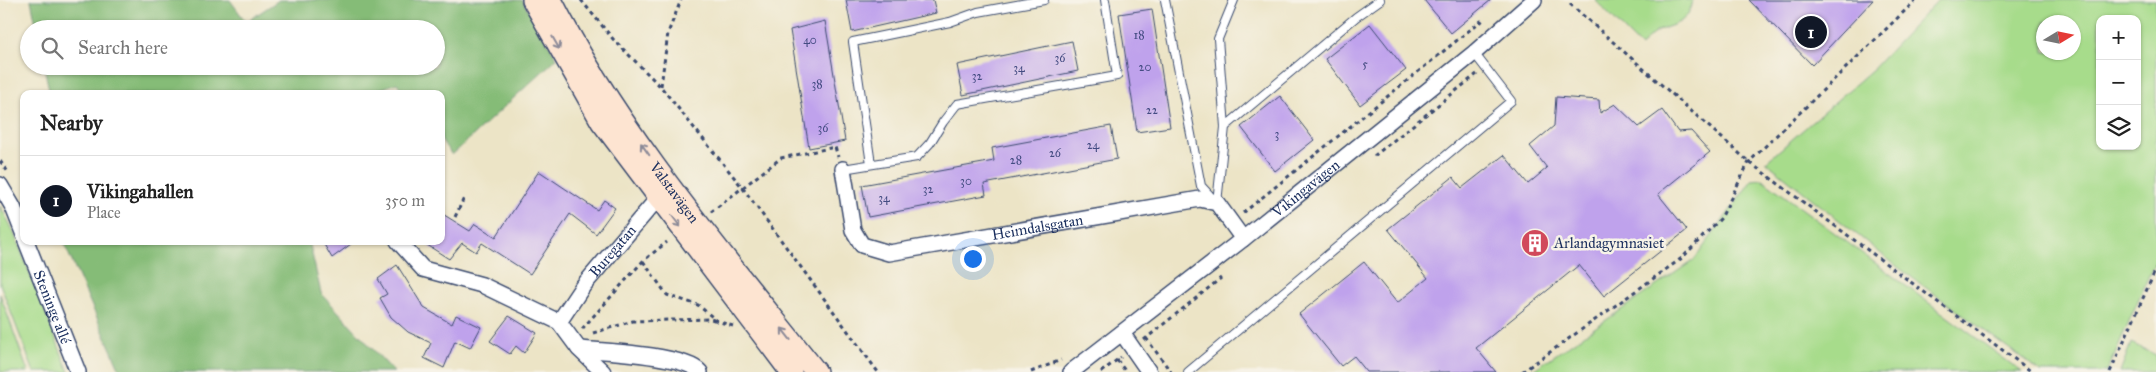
<!DOCTYPE html>
<meta charset="utf-8">
<style>
body{margin:0;font-family:"IM FELL Great Primer",serif;background:#f6f6f6;color:#222}
.controls{position:absolute;right:15px;top:15px;display:grid;overflow:hidden;border-radius:10px;box-shadow:0 1px 4px #0004}
.controls button{width:45px;height:45px;display:grid;place-items:center;padding:0;border:0;border-bottom:1px solid #e0e0e0;background:#fff;color:#222;font:25px sans-serif}
.compass{position:absolute;left:2036px;top:15px;width:45px;height:45px;border-radius:50%;background:#fff;box-shadow:0 1px 4px #0004;rotate:80deg}
.you{position:absolute;left:972px;top:258px;width:18px;height:18px;margin:-12px;border:4px solid #fff;border-radius:50%;background:#1a73e8;box-shadow:0 0 0 8px #1a73e833}
.badge{display:grid;place-items:center;width:32px;height:32px;border-radius:50%;background:#111827;color:#fff;font-size:16px;font-weight:700}
.pin{position:absolute;translate:-50% -50%;border:2px solid #fff;box-shadow:0 1px 5px #0006}
.list{margin:0;padding:0;list-style:none}
h2{display:flex;justify-content:space-between;align-items:center;height:65px;margin:0;padding:0 20px;font-size:21px}
h2 small{font-size:16px;font-weight:400;color:#767676}
.list li{display:grid;grid-template-columns:32px 1fr auto;gap:15px;align-items:center;box-sizing:border-box;height:90px;padding:0 20px;border-top:1px solid #e0e0e0}
.list b{display:block;font-size:19px;white-space:nowrap}
.list p{margin:0;font-size:16px;white-space:nowrap;color:#767676}
.list em{font-size:16px;font-style:normal;color:#767676}
.icon{flex:none;width:28px;height:28px;fill:none;stroke:currentColor;stroke-width:2;stroke-linecap:round;stroke-linejoin:round}
.map{position:relative;flex:none;width:2156px;height:372px;overflow:hidden}
.search{position:absolute;background:#fff;box-shadow:0 1px 4px #0004;left:20px;top:20px;width:425px;height:55px;display:flex;align-items:center;gap:12px;box-sizing:border-box;padding:0 18px;border-radius:28px;color:#767676;font-size:19px}
.panel{position:absolute;background:#fff;box-shadow:0 1px 4px #0004;left:20px;top:90px;width:425px;height:155px;border-radius:10px}
.map>svg:first-child{display:block}
.green{fill:#a7dc8b;stroke:#618674;fill-rule:evenodd}
.forest{fill:#85bc77;stroke:#50766a}
.building{fill:#bfa2ec}
.lines{fill:none;stroke-linecap:round;stroke-linejoin:round}
.lane-casing{stroke:#3a4a6e;stroke-width:10}
.street-casing{stroke:#3a4a6e;stroke-width:18}
.secondary-casing{stroke:#3a4a6e;stroke-width:24}
.path{stroke:#3a4a6e;stroke-width:3;stroke-dasharray:4 4;stroke-linecap:butt}
.lane{stroke:#fff;stroke-width:8}
.street{stroke:#fff;stroke-width:15}
.secondary{stroke:#fde4d1;stroke-width:21}
.oneway{stroke:#8c8a98}
.labels{text-anchor:middle;dominant-baseline:central;stroke-width:5;stroke-linejoin:round;paint-order:stroke}
.number-label{font-size:12px;fill:#444c82}
.street-label{font-size:15px;fill:#1b2f5e;stroke:#f7f3e8}
.poi-label{font-size:15px;fill:#1b2f5e;stroke:#f7f3e8;text-anchor:start}
</style>
<div class="map">
<svg width="2156" height="372" viewBox="0 0 2156 372">
<rect width="100%" height="100%" fill="#f7f3e8"/>
<filter id="ink" filterUnits="userSpaceOnUse"><feTurbulence type="fractalNoise" baseFrequency=".02" numOctaves="2"/><feDisplacementMap in="SourceGraphic" scale="10" xChannelSelector="R" yChannelSelector="G"/><feConvolveMatrix kernelMatrix="1 2 1 2 8 2 1 2 1" color-interpolation-filters="sRGB"/></filter>
<filter id="wash" filterUnits="userSpaceOnUse"><feTurbulence type="fractalNoise" baseFrequency=".0096" numOctaves="4" result="noise"/><feDisplacementMap in="SourceGraphic" scale="20" xChannelSelector="R" yChannelSelector="G"/><feGaussianBlur stdDeviation="1.12" result="paint"/><feColorMatrix in="noise" values="0 0 0 0 0 0 0 0 0 0 0 0 0 0 0 0 0 1.4 0 .05"/><feComposite in="paint" operator="in"/></filter>
<g filter="url(#wash)">
<rect width="100%" height="100%" fill="#ece4c6"/>
<path class="green" d="M1595 0H1693C1687 29 1669 22 1652 35 1648 38 1644 43 1641 47Z
M1938 0H2156V259L2107 372H2041L1899 268 1766 162 1874 68ZM2100 19H2137V146H2100ZM2044 22H2074V52H2044Z
M1762 179 2022 372H1530L1694 260 1752 180Z
M0 206 11 226 69 372H34L0 284Z
M0 294 28 372H0Z
M2131 343 2156 355V372H2120Z"/>
<path class="forest" d="M31 0H230L246 22 279 0H522L557 58 452 155 441 140V94H405L397 83 367 94H47L49 90 44 66H436V29H37Z
M63 241H309L321 293 394 372H121Z"/>
<g id="blocks">
<path class="building" d="M846 0H933L936 13 852 32Z
M1424 0H1491L1451 33Z
M1749 0H1873L1812 65Z
M1152 9 1170 127 1137 132 1119 14Z
M825 21 845 141 809 148 790 30Z
M1370 24 1406 70 1360 105 1325 59Z
M1072 41 1078 71 963 95 957 65Z
M1280 96 1314 140 1275 171 1241 127Z
M1556 97 1599 100 1600 113 1615 104 1639 127 1662 110 1678 132 1691 131 1710 152 1658 194 1687 230 1604 296 1579 265 1476 348 1496 372H1367L1354 356 1341 366 1299 314 1364 262 1397 303 1428 278 1388 229 1453 177 1462 188 1504 155 1528 184 1547 168 1530 146 1554 126Z
M1111 126 1117 159 984 184 986 195 868 217 862 185 994 161 992 148Z
M539 171 597 210 604 200 615 208 596 234 570 214 530 274 482 243 476 252 462 243 449 259 421 241H441V213L470 231 475 224 496 237Z
M322 241H355L332 258Z
M397 265 424 308 452 324 456 315 481 327 470 348 455 341 444 368 424 358 431 343 408 332 391 317 380 298 387 294 378 279Z
M509 316 537 333 524 353 516 346 510 354 490 341Z"/>
</g>
</g>
<g filter="url(#ink)">
<use href="#blocks" fill-opacity="0" stroke="#3a4a6e" stroke-width="1"/>
<g class="lines">
<defs>
<path id="lane" d="M1165 0 1201 186 1214 200
M1225 127 1356 17 1380 0
M871 164 853 42 950 22 978 12 1044 0
M843 169 917 157 930 143 943 122 957 104 1117 76 1105 0
M1217 203 1225 127 1218 39 1234 0
M1188 372 1511 101 1474 53"/>
<g id="street">
<path id="s1" d="M843 169 853 230 862 245 889 253 1200 199 1217 203 1243 239"/>
<path d="M0 185 13 207 24 235"/>
<path id="s2" d="M26 241 78 372"/>
<path d="M398 241 423 269 482 285 559 322 579 349 603 372"/>
<path id="s3" d="M559 322 583 286 664 191"/>
<path d="M1122 333 1149 372"/>
<path d="M579 349C604 351 686 355 700 372"/>
<path id="s4" d="M1071 372 1243 239 1474 53 1534 0"/>
</g>
<g id="secondary">
<path d="M533 0 602 122 791 372"/>
<path id="s5" d="M551 0C618 133 724 256 816 372"/>
</g>
</defs>
<use href="#lane" class="lane-casing"/>
<use href="#street" class="street-casing"/>
<use href="#secondary" class="secondary-casing"/>
<path class="path" d="M581 0 613 39 661 87 742 187 878 372
M1570 4 1749 162 2032 372
M661 86 668 33 681 0
M1374 156 1477 74
M0 161 8 172
M711 212 781 158 835 147 838 157
M1243 213 1481 21 1484 25
M455 217 464 198
M643 261 667 295 698 305 717 321 733 326
M582 329 643 261 667 242
M593 333 633 321 711 319 717 321
M1146 338 1171 372
M1144 340 1221 278
M1117 360 1126 372
M1031 372 1061 360
M1101 372 1121 357
M1522 372 1682 258 1721 218 1749 162 1916 0
M2110 372 2156 269"/>
<use href="#lane" class="lane"/>
<use href="#street" class="street"/>
<use href="#secondary" class="secondary"/>
</g>
<defs><path id="oneway-shaft" d="M-6 0H5M1.5-3L5.5 0L1.5 3" fill="none" stroke-width="1.6" stroke-linecap="round" stroke-linejoin="round" transform="scale(1.25)"/></defs>
<g class="oneway">
<use href="#oneway-shaft" transform="translate(556 43) rotate(60)"/>
<use href="#oneway-shaft" transform="translate(645 149) rotate(-125)"/>
<use href="#oneway-shaft" transform="translate(676 221) rotate(53)"/>
<use href="#oneway-shaft" transform="translate(786 334) rotate(-128)"/>
</g>
</g>
<defs>
<symbol id="building-disc" viewBox="-11 -11 22 22"><circle r="9.5" fill="#d1495b" stroke="#f7f3e8"/><path d="M-4-6H4V6H1V3H-1V6H-4ZM-2.5-4.3h1.7v1.8h-1.7ZM.8-4.3h1.7v1.8H.8ZM-2.5-1h1.7V.8h-1.7ZM.8-1h1.7V.8H.8Z" fill="#fff"/></symbol>
</defs>
<g fill-rule="evenodd">
<use href="#building-disc" x="1519" y="227" width="32" height="32"/>
</g>
<g class="labels">
<g class="number-label">
<text x="1139" y="35">18</text>
<text x="810" y="40">40</text>
<text x="1060" y="58">36</text>
<text x="1365" y="64">5</text>
<text x="1145" y="67">20</text>
<text x="1019" y="68">34</text>
<text x="977" y="76">32</text>
<text x="817" y="84">38</text>
<text x="1152" y="110">22</text>
<text x="823" y="128">36</text>
<text x="1277" y="134">3</text>
<text x="1093" y="145">24</text>
<text x="1055" y="153">26</text>
<text x="1016" y="160">28</text>
<text x="966" y="181">30</text>
<text x="928" y="189">32</text>
<text x="884" y="198">34</text>
</g>
<g class="street-label">
<text stroke="none"><textPath href="#s4" startOffset="298">Vikingavägen</textPath></text>
<text stroke="none"><textPath href="#s5" startOffset="229">Valstavägen</textPath></text>
<text stroke="none"><textPath href="#s1" startOffset="258">Heimdalsgatan</textPath></text>
<text stroke="none"><textPath href="#s3" startOffset="89">Buregatan</textPath></text>
<text stroke="none"><textPath href="#s2" startOffset="71">Steninge allé</textPath></text>
</g>
<g class="poi-label">
<text x="1554" y="243">Arlandagymnasiet</text>
</g>
</g>
</svg>
<div class="controls">
<button>+</button>
<button>−</button>
<button><svg class="icon" aria-label="layers" viewBox="0 0 24 24"><path d="M12 4l9 5-9 5-9-5zM3 14l9 5 9-5"/></svg></button>
</div>
<svg class="compass" viewBox="-18 -18 36 36"><path d="M0-13l5 13h-10z" fill="#e53935"/><path d="M0 13l5-13h-10z" fill="#767676"/></svg>
<div class="you"></div>
<div class="pin badge" style="left:1811px;top:32px">1</div>
<div class="search"><svg class="icon" aria-label="search" viewBox="0 0 24 24"><circle cx="10" cy="10" r="6"/><path d="M15 15l6 6"/></svg>Search here</div>
<section class="panel">
<h2>Nearby<small></small></h2>
<ul class="list">
<li><span class="badge">1</span><div><b>Vikingahallen</b><p>Place</p></div><em>350 m</em></li>
</ul>
</section>
</div>
